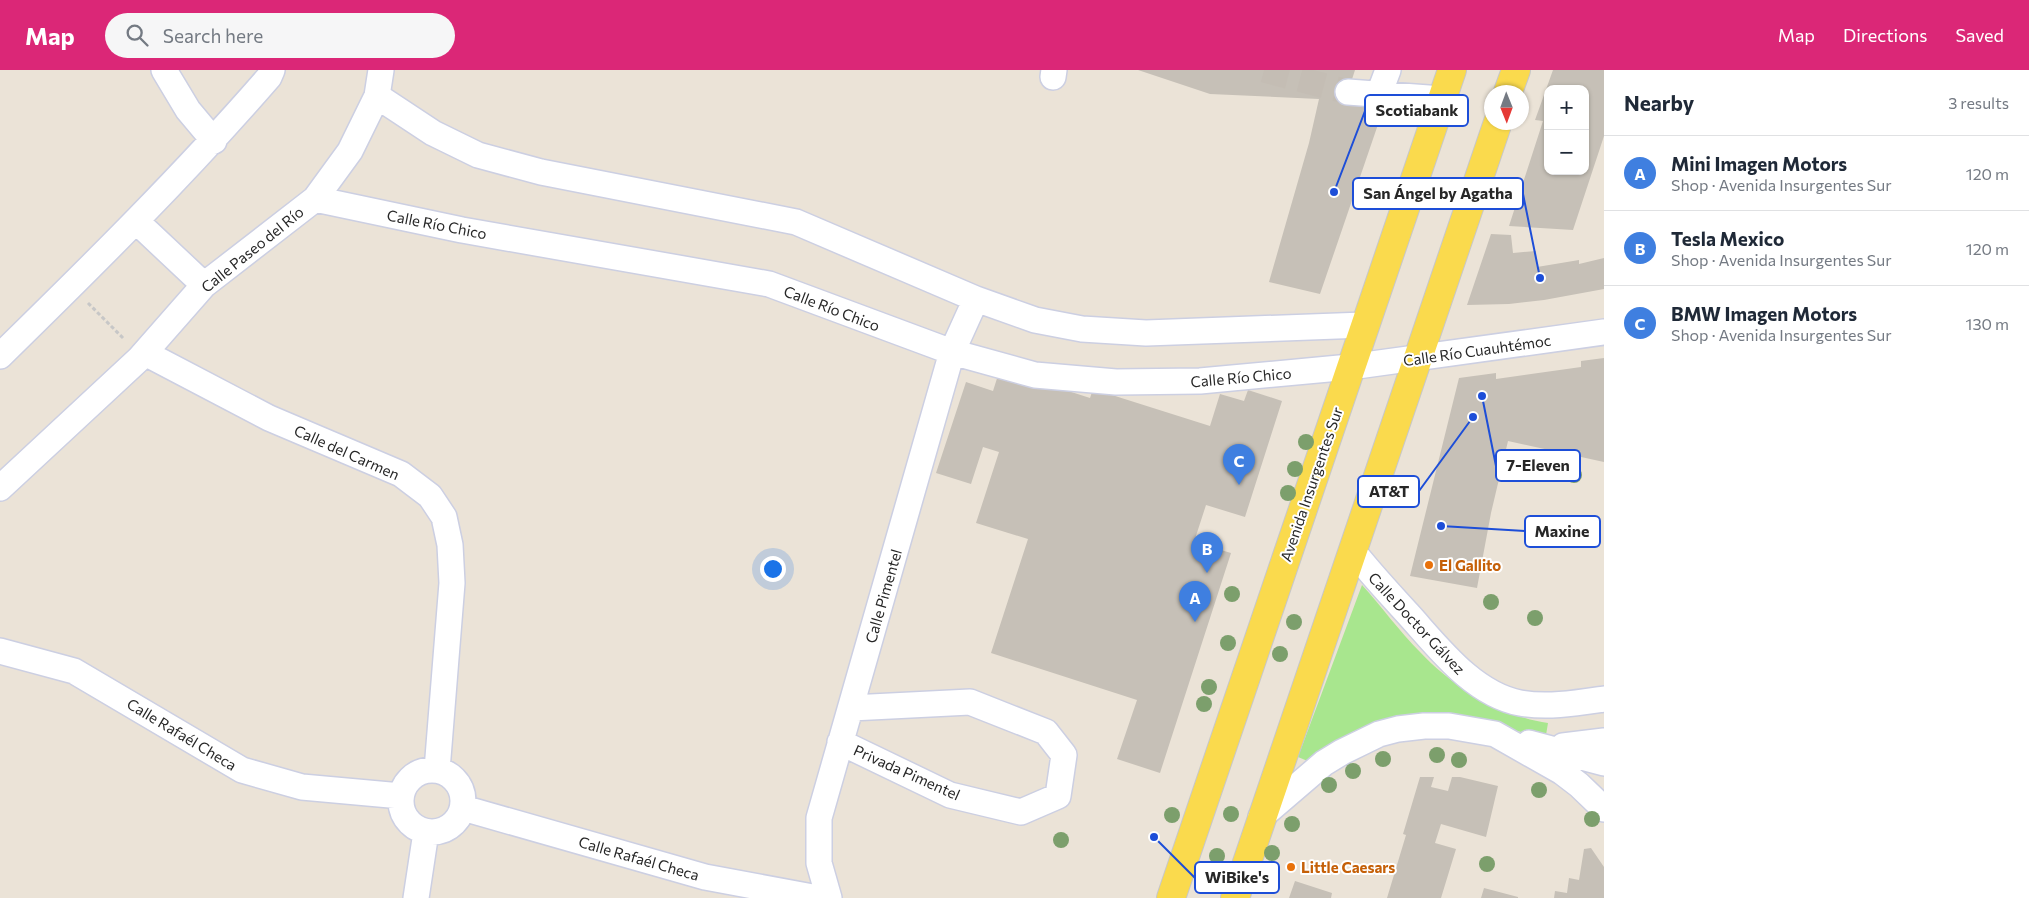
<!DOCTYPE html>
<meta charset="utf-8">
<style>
body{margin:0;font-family:Commissioner,sans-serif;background:#f6f6f7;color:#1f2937}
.controls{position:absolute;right:15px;top:15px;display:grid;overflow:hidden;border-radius:10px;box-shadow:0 1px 4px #0004}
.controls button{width:45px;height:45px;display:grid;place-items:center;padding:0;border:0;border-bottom:1px solid #e0e1e3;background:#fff;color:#1f2937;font:25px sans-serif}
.compass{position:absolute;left:1484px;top:15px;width:45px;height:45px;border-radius:50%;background:#fff;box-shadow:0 1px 4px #0004;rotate:179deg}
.you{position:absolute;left:772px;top:498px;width:18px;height:18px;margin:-12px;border:4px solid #fff;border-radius:50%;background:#1a73e8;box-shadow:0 0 0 8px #1a73e833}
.badge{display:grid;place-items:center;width:32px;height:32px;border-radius:50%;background:#db2777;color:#fff;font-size:16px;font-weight:700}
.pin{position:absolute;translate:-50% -41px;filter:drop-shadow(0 1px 2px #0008)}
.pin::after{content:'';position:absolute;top:26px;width:18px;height:15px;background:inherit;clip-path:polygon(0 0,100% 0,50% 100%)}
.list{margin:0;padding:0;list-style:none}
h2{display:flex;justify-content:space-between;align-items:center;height:65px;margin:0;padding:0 20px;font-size:21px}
h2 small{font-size:16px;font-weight:400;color:#747a83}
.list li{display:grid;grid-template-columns:32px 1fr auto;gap:15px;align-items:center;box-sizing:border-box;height:75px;padding:0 20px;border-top:1px solid #e0e1e3}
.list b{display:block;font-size:19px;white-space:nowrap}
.list p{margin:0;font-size:16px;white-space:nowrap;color:#747a83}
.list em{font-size:16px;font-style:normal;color:#747a83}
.icon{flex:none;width:28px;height:28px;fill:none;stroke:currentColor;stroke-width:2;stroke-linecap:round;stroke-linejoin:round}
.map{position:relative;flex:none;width:1604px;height:828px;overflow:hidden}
header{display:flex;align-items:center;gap:30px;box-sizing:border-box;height:70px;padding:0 25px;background:#db2777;color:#fff}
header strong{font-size:24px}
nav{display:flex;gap:28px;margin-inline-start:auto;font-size:18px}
.search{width:350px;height:45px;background:#f6f6f7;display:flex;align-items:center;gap:12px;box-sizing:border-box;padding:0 18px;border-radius:28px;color:#747a83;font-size:19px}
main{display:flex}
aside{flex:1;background:#fff}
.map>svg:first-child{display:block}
.green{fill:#a8e68e}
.building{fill:#c6c0b7;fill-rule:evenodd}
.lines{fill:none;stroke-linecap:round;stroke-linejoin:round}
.minor-tunnel{stroke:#c4bdb4;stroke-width:25;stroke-dasharray:25 12;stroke-linecap:butt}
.minor-casing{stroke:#cccfe2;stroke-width:28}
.major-casing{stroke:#c7c7c7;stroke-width:30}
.path{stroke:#c7c7c7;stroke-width:3;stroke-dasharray:4 2.5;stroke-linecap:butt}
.minor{stroke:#fff;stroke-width:25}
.major{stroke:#fada4d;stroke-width:28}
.tree{fill:#7c9f6c}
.food-dot{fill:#e8710a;stroke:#fff;stroke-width:2}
.labels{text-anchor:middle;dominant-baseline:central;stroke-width:4;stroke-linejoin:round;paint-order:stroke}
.street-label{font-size:15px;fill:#272727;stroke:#fff}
.food-label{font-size:15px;font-weight:bold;fill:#c56008;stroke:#fff;text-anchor:start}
.leader{fill:none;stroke:#1d4ed8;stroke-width:2}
.callout-dot{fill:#1d4ed8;stroke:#fff;stroke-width:2}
.callout{fill:#fff;stroke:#1d4ed8;stroke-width:2}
.callout-label{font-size:16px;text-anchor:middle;font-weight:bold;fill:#272727}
</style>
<header>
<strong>Map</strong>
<div class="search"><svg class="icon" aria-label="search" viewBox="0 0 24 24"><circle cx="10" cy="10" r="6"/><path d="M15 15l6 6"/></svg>Search here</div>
<nav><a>Map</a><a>Directions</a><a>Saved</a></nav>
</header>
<main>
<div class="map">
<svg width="1604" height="828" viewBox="0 0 1604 828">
<rect width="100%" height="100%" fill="#ebe3d7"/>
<path class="green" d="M1362 515C1382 537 1399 561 1420 582 1453 617 1500 646 1548 653L1546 665 1525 663 1487 653 1401 646 1363 657 1338 671 1310 692 1298 687Z"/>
<path class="building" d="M1138 0H1355L1345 31 1385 34 1320 224 1269 212 1309 73 1319 29 1210 24Z
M1553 0H1604V66L1573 160 1509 156 1543 51 1535 50ZM1548 19H1585V101H1548Z
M1491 164 1511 165 1513 183 1536 181 1537 197 1579 190V194L1604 188V219L1544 230 1509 234 1467 235Z
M1604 288V392L1508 371 1491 443 1477 518 1410 506 1459 308 1496 303V309L1581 297V291Z
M1000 299 1090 328 1093 319 1210 356 1220 324 1244 331 1248 320 1282 331 1245 447 1206 435 1194 472 1231 483 1160 703 1117 689 1137 630 991 583 1028 469 976 453 999 382 983 377 971 414 936 403 966 312 993 321Z
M1420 707H1434L1431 717 1448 721 1452 707H1460L1498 716 1486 767 1441 754 1435 773 1456 779 1441 828H1387L1406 765 1403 764Z
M1591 778 1604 797V828H1554L1555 821 1567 823 1569 808 1579 810 1584 779Z
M1295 811 1332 823 1331 828H1289Z
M1484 818 1518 827V828H1481Z"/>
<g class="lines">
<path class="minor-tunnel" d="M1264 0 1348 22"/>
<defs>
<path id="minor" d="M164 0 188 40 214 71
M1053 7 1054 0
M1348 22 1442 29
M1379 24 1388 0
M377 26 433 63 478 85 541 102 796 152 976 229 1035 250 1082 259 1146 263 1364 255
M315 129 462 160 769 214 952 282 1035 305 1116 312 1200 311 1350 297 1604 262
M136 151 204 215
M145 283 269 348 401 404 430 426 444 447 450 475 452 513 437 700
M0 286C92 196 184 105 269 7L272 0
M0 418 139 289 204 215 315 129 350 81 377 26 381 0
M1353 481C1370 503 1389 523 1408 544 1438 577 1473 624 1520 633 1547 638 1577 633 1604 629
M0 581 74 601 242 700 302 717 401 726
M840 672 950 725 1021 742 1058 726 1064 685 1046 662 970 632 851 638
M1529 673 1604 693
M1563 676 1604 671
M401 731a31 31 0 1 1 62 0a31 31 0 1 1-62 0Z
M463 738 705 807 818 828
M1261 747 1324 693 1342 682 1379 664 1398 659 1424 656H1449L1495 664 1562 702 1579 715 1604 739
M416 828 426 762
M829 828 819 793V748L952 282 976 229"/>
<path id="major" d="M1508 22 1516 0
M1171 828 1452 0
M1235 828 1498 52"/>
</defs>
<use href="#minor" class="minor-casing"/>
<use href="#major" class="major-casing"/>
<path class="path" d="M88 233 124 269"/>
<use href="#minor" class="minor"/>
<use href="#major" class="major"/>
</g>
<g class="tree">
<circle cx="1306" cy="372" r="8"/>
<circle cx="1295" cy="399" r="8"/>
<circle cx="1574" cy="405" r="8"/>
<circle cx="1288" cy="423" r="8"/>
<circle cx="1232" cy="524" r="8"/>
<circle cx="1491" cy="532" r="8"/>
<circle cx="1535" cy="548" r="8"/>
<circle cx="1294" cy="552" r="8"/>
<circle cx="1228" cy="573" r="8"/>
<circle cx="1280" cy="584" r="8"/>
<circle cx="1209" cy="617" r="8"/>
<circle cx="1204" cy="634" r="8"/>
<circle cx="1437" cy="685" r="8"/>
<circle cx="1383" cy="689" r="8"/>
<circle cx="1459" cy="690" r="8"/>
<circle cx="1353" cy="701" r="8"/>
<circle cx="1329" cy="715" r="8"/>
<circle cx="1539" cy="720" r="8"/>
<circle cx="1231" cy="744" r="8"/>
<circle cx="1172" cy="745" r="8"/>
<circle cx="1592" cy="749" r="8"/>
<circle cx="1292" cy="754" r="8"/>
<circle cx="1061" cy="770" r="8"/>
<circle cx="1272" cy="783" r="8"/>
<circle cx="1217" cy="786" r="8"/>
<circle cx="1487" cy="794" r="8"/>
</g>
<g class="food-dot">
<circle cx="1429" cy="495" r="5"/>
<circle cx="1291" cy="797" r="5"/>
</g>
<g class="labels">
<g class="street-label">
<text transform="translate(437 154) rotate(11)">Calle Río Chico</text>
<text transform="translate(252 179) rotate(-39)">Calle Paseo del Río</text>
<text transform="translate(832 238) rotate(21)">Calle Río Chico</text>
<text transform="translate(1477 280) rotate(-8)">Calle Río Cuauhtémoc</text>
<text transform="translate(1241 307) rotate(-5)">Calle Río Chico</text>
<text transform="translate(347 382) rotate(24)">Calle del Carmen</text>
<text transform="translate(1311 414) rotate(-71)">Avenida Insurgentes Sur</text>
<text transform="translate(883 526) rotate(-74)">Calle Pimentel</text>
<text transform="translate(1417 553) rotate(47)">Calle Doctor Gálvez</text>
<text transform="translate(182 664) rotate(31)">Calle Rafaél Checa</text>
<text transform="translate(907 702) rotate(24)">Privada Pimentel</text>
<text transform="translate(639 788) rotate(16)">Calle Rafaél Checa</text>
</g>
<g class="food-label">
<text x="1439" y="495">El Gallito</text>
<text x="1301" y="797">Little Caesars</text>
</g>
</g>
<path class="leader" d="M1334 122L1365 41M1540 208L1523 124M1482 326L1496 396M1473 347L1419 421M1441 456L1525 461M1154 767L1195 808"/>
<g class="callout-dot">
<circle cx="1334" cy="122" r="5"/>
<circle cx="1540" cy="208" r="5"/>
<circle cx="1482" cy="326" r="5"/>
<circle cx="1473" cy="347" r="5"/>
<circle cx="1441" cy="456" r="5"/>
<circle cx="1154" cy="767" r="5"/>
</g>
<g class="callout">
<rect x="1365" y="25" width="103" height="31" rx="5"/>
<rect x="1353" y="108" width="170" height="31" rx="5"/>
<rect x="1496" y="380" width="84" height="31" rx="5"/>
<rect x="1358" y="406" width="61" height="31" rx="5"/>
<rect x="1525" y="446" width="75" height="31" rx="5"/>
<rect x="1195" y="792" width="84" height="31" rx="5"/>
</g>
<g class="callout-label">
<text x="1417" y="46">Scotiabank</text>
<text x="1438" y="129">San Ángel by Agatha</text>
<text x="1538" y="401">7-Eleven</text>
<text x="1389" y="427">AT&amp;T</text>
<text x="1562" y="467">Maxine</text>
<text x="1237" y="813">WiBike's</text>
</g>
</svg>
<div class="controls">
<button>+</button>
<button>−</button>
</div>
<svg class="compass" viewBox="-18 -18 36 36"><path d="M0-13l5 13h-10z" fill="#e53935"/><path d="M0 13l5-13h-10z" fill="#747a83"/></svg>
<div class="you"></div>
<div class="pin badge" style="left:1195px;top:552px;background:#3f7fe0">A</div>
<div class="pin badge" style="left:1207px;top:503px;background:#3f7fe0">B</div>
<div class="pin badge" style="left:1239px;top:415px;background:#3f7fe0">C</div>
</div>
<aside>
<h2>Nearby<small>3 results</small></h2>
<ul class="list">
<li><span class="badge" style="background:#3f7fe0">A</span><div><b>Mini Imagen Motors</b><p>Shop · Avenida Insurgentes Sur</p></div><em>120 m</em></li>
<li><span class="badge" style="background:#3f7fe0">B</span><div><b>Tesla Mexico</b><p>Shop · Avenida Insurgentes Sur</p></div><em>120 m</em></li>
<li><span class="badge" style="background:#3f7fe0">C</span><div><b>BMW Imagen Motors</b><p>Shop · Avenida Insurgentes Sur</p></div><em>130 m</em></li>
</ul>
</aside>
</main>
